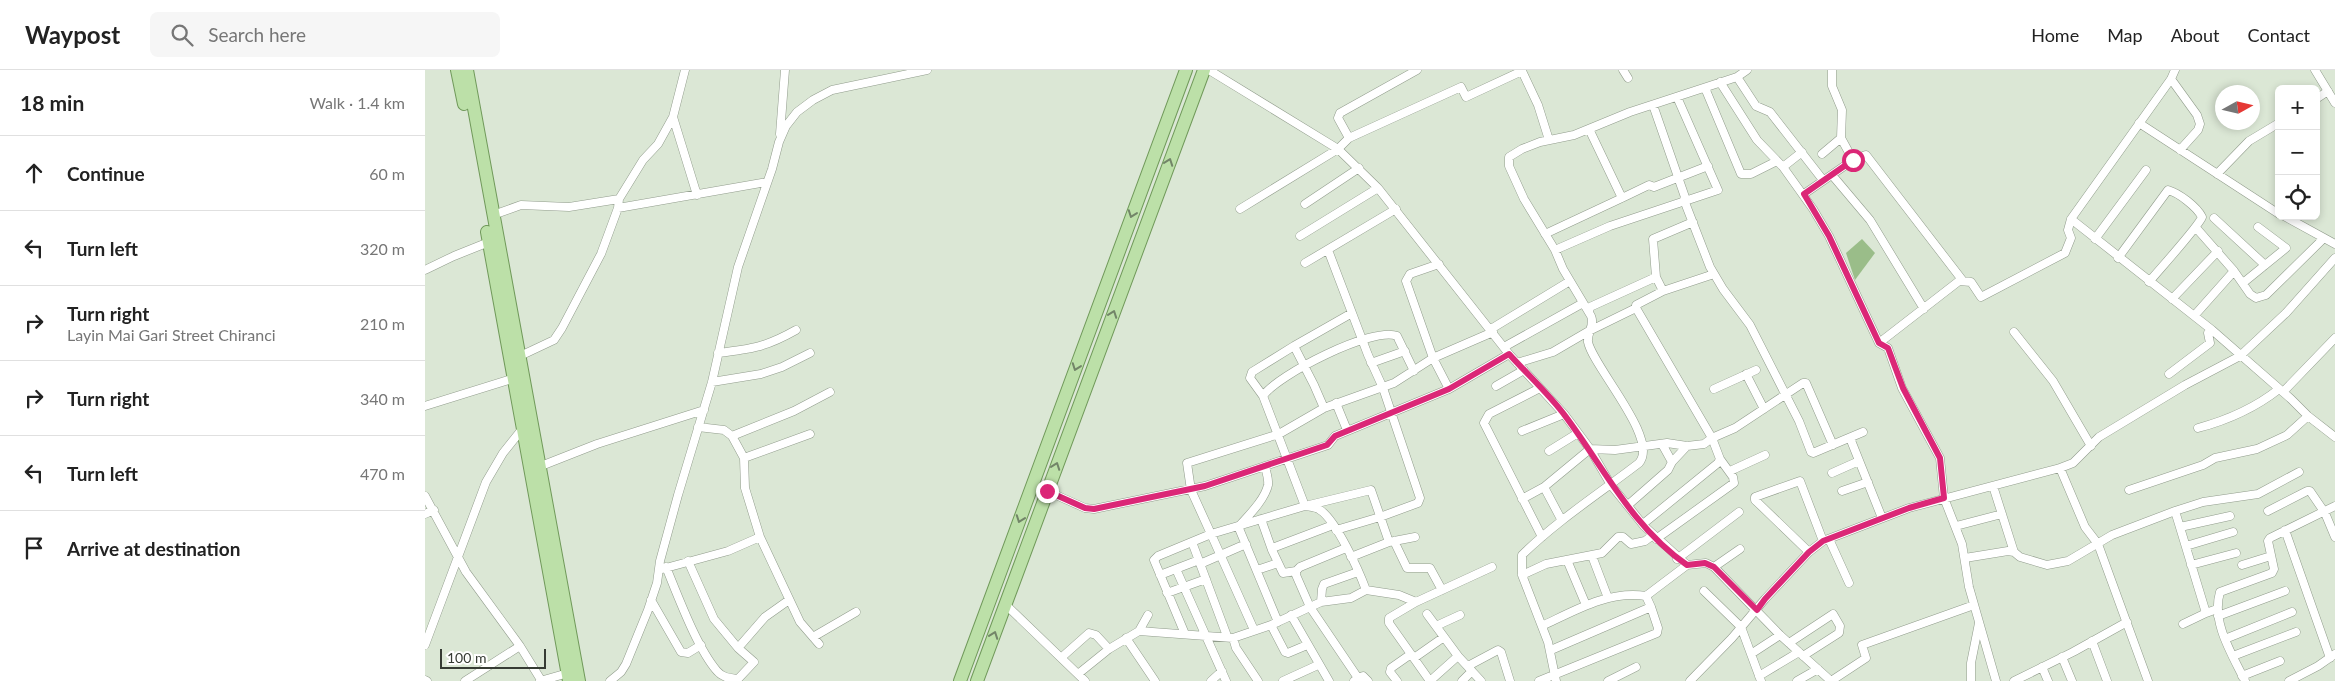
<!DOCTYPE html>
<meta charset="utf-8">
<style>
body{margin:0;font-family:Lato,sans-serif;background:#f6f6f6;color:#222}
.controls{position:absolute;right:15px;top:15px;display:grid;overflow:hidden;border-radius:8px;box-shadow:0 2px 8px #0003}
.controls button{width:45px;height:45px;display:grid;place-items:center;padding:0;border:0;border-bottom:1px solid #e0e0e0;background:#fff;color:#222;font:25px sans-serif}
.compass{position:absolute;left:1790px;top:15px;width:45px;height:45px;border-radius:50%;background:#fff;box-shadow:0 2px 8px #0003;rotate:82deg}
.scale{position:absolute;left:15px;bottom:12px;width:106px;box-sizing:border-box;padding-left:5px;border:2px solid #363b34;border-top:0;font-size:14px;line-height:18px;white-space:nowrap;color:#363b34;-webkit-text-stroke:4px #fff;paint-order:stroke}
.stop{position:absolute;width:15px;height:15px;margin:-11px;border:4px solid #db2777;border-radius:50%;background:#fff}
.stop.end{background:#db2777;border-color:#fff;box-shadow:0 1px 5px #0008}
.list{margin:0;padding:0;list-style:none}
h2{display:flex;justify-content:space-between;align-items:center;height:65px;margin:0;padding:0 20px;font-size:21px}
h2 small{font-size:16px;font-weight:400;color:#767676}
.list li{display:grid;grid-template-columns:32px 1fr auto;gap:15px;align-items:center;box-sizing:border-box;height:75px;padding:0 20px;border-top:1px solid #e0e0e0}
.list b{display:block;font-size:19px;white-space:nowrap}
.list p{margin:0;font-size:16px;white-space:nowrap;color:#767676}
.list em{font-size:16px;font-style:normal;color:#767676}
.icon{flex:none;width:28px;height:28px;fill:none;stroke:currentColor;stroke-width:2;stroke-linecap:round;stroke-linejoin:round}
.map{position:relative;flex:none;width:1910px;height:611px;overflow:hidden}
header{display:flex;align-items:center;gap:30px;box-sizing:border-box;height:70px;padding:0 25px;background:#fff;border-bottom:1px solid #e0e0e0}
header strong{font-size:24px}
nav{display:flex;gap:28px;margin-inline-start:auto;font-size:18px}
.search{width:350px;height:45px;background:#f6f6f6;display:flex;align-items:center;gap:12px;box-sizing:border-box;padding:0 18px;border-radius:8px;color:#767676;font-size:19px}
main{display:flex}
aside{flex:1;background:#fff}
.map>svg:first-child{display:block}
.green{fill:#9abd89}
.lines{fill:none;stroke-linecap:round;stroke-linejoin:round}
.minor-casing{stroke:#919c8c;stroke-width:9}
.primary-casing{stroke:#70995a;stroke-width:14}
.minor{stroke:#fff;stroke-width:8}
.primary{stroke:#bce0a8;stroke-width:12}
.oneway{stroke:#728568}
.route{stroke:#db2777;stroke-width:6}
</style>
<header>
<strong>Waypost</strong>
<div class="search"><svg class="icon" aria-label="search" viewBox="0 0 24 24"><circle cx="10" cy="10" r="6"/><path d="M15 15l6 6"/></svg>Search here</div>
<nav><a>Home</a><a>Map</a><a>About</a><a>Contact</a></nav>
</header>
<main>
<aside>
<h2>18 min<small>Walk · 1.4 km</small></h2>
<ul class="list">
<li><svg class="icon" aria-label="ahead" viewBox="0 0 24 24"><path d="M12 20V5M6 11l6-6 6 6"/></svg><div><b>Continue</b></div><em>60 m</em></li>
<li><svg class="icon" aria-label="left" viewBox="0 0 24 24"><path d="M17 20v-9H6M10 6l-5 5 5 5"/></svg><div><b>Turn left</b></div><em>320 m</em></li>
<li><svg class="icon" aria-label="right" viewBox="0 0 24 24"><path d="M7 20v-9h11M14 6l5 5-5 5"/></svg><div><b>Turn right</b><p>Layin Mai Gari Street Chiranci</p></div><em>210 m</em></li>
<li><svg class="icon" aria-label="right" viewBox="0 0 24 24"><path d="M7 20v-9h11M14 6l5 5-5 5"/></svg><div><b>Turn right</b></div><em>340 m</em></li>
<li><svg class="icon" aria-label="left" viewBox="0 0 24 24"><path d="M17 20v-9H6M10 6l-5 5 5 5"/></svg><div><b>Turn left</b></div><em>470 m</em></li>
<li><svg class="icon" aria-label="arrive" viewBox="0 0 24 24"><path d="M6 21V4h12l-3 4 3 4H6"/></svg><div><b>Arrive at destination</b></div></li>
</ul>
</aside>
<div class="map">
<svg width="1910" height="611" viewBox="0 0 1910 611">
<rect width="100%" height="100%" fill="#dbe7d5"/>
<path class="green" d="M1437 169 1450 183 1430 210 1421 183Z"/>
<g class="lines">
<defs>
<path id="minor" d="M784 0 913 79 953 118 1084 284 1139 344 1165 379 1186 415 1219 456 1262 495 1281 493 1289 497 1355 565 1406 611
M1198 0 1203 8
M1407 0V16L1417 40 1416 68 1428 90
M1890 0 1910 33
M1312 7 1331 36 1345 42 1398 110
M1746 9 1772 45 1775 54 1773 60 1755 80
M1295 12 1332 70 1358 97 1388 139 1404 166 1454 273 1463 278 1477 318 1515 388 1519 428 1537 474 1544 517 1571 611
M1280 18 1316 104H1326L1352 91
M1891 29 1903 21
M1228 35 1261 130
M248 47 272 125
M1714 53 1854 144
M355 64 360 0
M924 68 913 48 915 43 992 0
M1397 84 1416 68
M1358 97 1377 82
M1792 104 1824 71 1854 53
M1407 105 1445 150 1499 239
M1379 124 1428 90 1441 85 1538 211
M1197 128 1224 115 1229 117 1283 96
M1259 130 1285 197 1298 219 1325 255 1374 351 1386 382 1388 383 1438 362
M880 134 934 98
M193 138 342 112
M815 139 913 79 924 68 1036 17 1041 27 1097 1 1113 35 1124 70
M68 145 96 135 144 137 194 129
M1859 146 1910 174
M1789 148 1840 195
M1646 149 1787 260 1866 329 1883 346 1910 367
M1769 160H1773L1809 201 1825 224 1831 228 1841 225 1898 169
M1120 164 1197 128 1164 59
M875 166 953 118
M1670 169 1721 100
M903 180 943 285 958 318 995 428 993 433 955 447 911 460
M1130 180 1185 156 1293 120 1252 27
M1693 188 1743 120C1754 123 1772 137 1777 147 1774 156 1733 201 1724 212
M880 193 971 139
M1014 194 985 204 981 211 1008 288 1024 319
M0 200 29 186 64 172
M1818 213 1861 178 1833 157
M1238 221 1231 207 1228 169 1268 152
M1747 229 1793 181
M1164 242 1165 237 1231 207
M1769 246 1809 201
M1066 259 1145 211
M1589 262 1628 311 1666 376
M1454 273 1534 211 1546 212 1556 227 1640 183 1646 168 1643 160 1646 149 1746 9 1750 0
M869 276 889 315 899 338
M1079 277 1158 233
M293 283C327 279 341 277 371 260
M95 286 129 270 137 258 176 184 193 138 194 129 218 90 233 74 248 47 260 0
M946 293 980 281
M1092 293 1128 282 1164 261 1211 238
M1321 304 1339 339
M1744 304 1785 273 1783 263 1787 260
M287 312 336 304 357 297 385 283
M1071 316 1099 300
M1115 318 1064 344 1059 353 1117 467
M1289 319 1331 300
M1858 322 1910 268
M838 326 825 308 827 302 869 276 927 243
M911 333 922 360
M0 336 90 308
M273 357 299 360 307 366 319 388 320 418 335 467 375 552 394 574
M1773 358C1803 350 1830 338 1854 319
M1097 361 1139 344
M307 366 369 341 405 322
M1425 368 1457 448
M1237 374 1247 392
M1124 381 1153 363
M319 388 385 364
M116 396 172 374 279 340
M1635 398 1660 457 1673 474 1723 611
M1305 401 1340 385
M1407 403 1434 391
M1568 416 1589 482 1595 487 1622 495 1643 491 1687 465 1750 441 1781 543 1792 539
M1704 420 1778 395 1790 388 1832 379 1862 365 1883 346
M622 421 660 438 669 439 780 416 903 375 910 366 1024 319 1084 284
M1417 421 1443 412
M0 426 41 502 95 576 116 610
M1097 429 1119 417
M1203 435 1243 400 1247 392 1262 376
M1750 441 1778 432 1833 424 1874 402
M1843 441 1882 421H1885L1900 443 1910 467
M0 444 9 440
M836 449 847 480
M1136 449 1119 417 1165 379 1190 380 1242 373 1262 376 1279 374 1287 368 1310 358 1378 313H1381L1408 375
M816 454C825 444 840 429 843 415 844 409 841 402 840 396
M1218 454 1293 393 1295 389 1287 368 1211 238V235L1238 221 1289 204
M813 456 853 552
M1531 456 1577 444
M1755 457 1805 446
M1860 460 1905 588
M1231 469 1309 413 1308 407 1295 389
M1404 469 1424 513
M969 471 982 498H1005L1017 520
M767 472 802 566
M964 472 946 420 880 436 786 464 766 420 762 393 854 364 899 338 969 313 1008 288 1068 262
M1761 476 1808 462
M921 478 875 497 871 501V505L885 537 933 608
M1384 482 1330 430V427L1375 411 1398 471
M1167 486 1183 528
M926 487 964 472 990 467
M1540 488 1583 481 1589 482
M1252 489 1314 442
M1142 490 1161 535
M263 491 289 549 313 578 340 547 364 530
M775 494 821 474
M1766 495 1811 483
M1817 495 1846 486
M241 497C253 526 272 578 292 601 298 608 305 608 313 609L329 592 313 578
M1289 497 1315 479
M237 499 303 481 335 467
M751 499 801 611
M832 500 853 493
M871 501 858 503 847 480 850 477 908 455
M735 505 774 490
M1097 505 1121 494 1177 483 1193 467H1198L1206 474 1220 471 1228 465
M941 520C934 501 911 450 895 440 891 437 885 437 880 436L838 326C852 305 948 256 972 266L989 301
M1279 521 1316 557 1336 611
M742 523 781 509
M1221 526 1262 495
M226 530 256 582 263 583 276 575
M896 532 897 519 899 514 933 502
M580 534 660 611
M1002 544 1033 586 1056 611
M866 545 904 611
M1793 546 1860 521
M1758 554 1781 543
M846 555 860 582 863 583 882 575
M1011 556 1035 545
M1117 556C1149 541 1184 520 1221 526L1226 537 1126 580
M714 561 808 568 846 555 896 532 926 528 941 520 974 525 991 532
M760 564 729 490 733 486 786 464 829 560
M388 567 431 542
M701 568 730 611
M808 568 811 578 833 611
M1800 569 1867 542
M1667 571 1682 611
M1364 573 1408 544 1415 556 1414 563 1378 586
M0 575 61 412 78 383 98 358
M1326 584 1355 565
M1808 586 1871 562
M637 587 664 563 671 565 684 579
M1637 587 1647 611
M989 588 1019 567
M1043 596 1073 580 1076 582 1085 611
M1617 597 1623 611
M653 604 684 579 714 561 723 545
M1334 606 1374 582
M1817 606 1855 591
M0 610 2 611
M40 611 95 576
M115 611 143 603
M185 611 196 602 201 594 223 540 232 513 235 491 253 425 287 312 313 197 347 99 354 72 361 56 372 42 388 30 407 20 502 0
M786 611 797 601
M858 611 893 595
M929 611 938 606 943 611
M972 611 965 602 966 598 986 584
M1005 611 964 553V548L991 532 1067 497
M1005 611 1033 586
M1037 611 1047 601
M1114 611 1232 563 1233 558 1226 537
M1131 611 1123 572 1097 505V485C1133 450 1175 423 1214 393 1235 369 1168 297 1163 272 1162 262 1170 255 1166 246L1138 199 1130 180 1099 129 1084 96V87L1097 79 1115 72 1149 65 1205 42 1312 7 1322 0
M1183 611 1211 597
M1265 611 1307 568 1340 529 1384 482 1398 471 1484 438 1635 398 1648 393 1674 367 1760 315 1815 286 1861 243 1910 188
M1372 611 1393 599
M1406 611 1441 588 1437 575 1549 535
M1546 611V593L1554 553
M1589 611 1648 582 1702 552
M1820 611C1807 584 1786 552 1795 522L1847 503 1849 499 1843 471 1845 468 1910 436
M1864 611 1893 596 1910 584"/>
<path id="primary" d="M32 0 39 34
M42 0 154 611
M62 162 144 611
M535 611 761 0
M552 611 779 0"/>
</defs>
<use href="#minor" class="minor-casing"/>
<use href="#primary" class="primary-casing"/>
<use href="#minor" class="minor"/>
<use href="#primary" class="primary"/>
</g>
<defs><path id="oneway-chevron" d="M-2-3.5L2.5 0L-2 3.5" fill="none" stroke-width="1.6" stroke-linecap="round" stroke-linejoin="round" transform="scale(1.25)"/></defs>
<g class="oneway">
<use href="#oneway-chevron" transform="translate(744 92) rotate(-70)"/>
<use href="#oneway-chevron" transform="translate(707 144) rotate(110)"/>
<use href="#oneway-chevron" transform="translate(688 244) rotate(-70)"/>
<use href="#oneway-chevron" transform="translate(651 297) rotate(110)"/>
<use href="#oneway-chevron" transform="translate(631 396) rotate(-70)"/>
<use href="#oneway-chevron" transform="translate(595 449) rotate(110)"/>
<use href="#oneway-chevron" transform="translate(569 565) rotate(-70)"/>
</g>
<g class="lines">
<path class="route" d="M622 421 660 438 669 439 780 416 902 375 910 366 1024 319 1084 284C1103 305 1125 325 1141 347 1179 398 1208 458 1262 495L1280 493 1289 497 1332 540 1340 529 1384 482 1398 471 1484 438 1519 428 1515 388 1478 318 1463 278 1454 273 1404 166 1379 124 1428 90"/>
</g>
</svg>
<div class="controls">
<button>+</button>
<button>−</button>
<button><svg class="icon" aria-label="locate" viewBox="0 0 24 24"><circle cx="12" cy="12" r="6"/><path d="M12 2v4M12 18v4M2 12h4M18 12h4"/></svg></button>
</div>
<svg class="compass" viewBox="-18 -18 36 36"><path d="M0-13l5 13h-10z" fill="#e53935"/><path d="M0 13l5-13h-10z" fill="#767676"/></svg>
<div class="scale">100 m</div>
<div class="stop" style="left:1428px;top:90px"></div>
<div class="stop end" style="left:622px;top:421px"></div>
</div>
</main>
